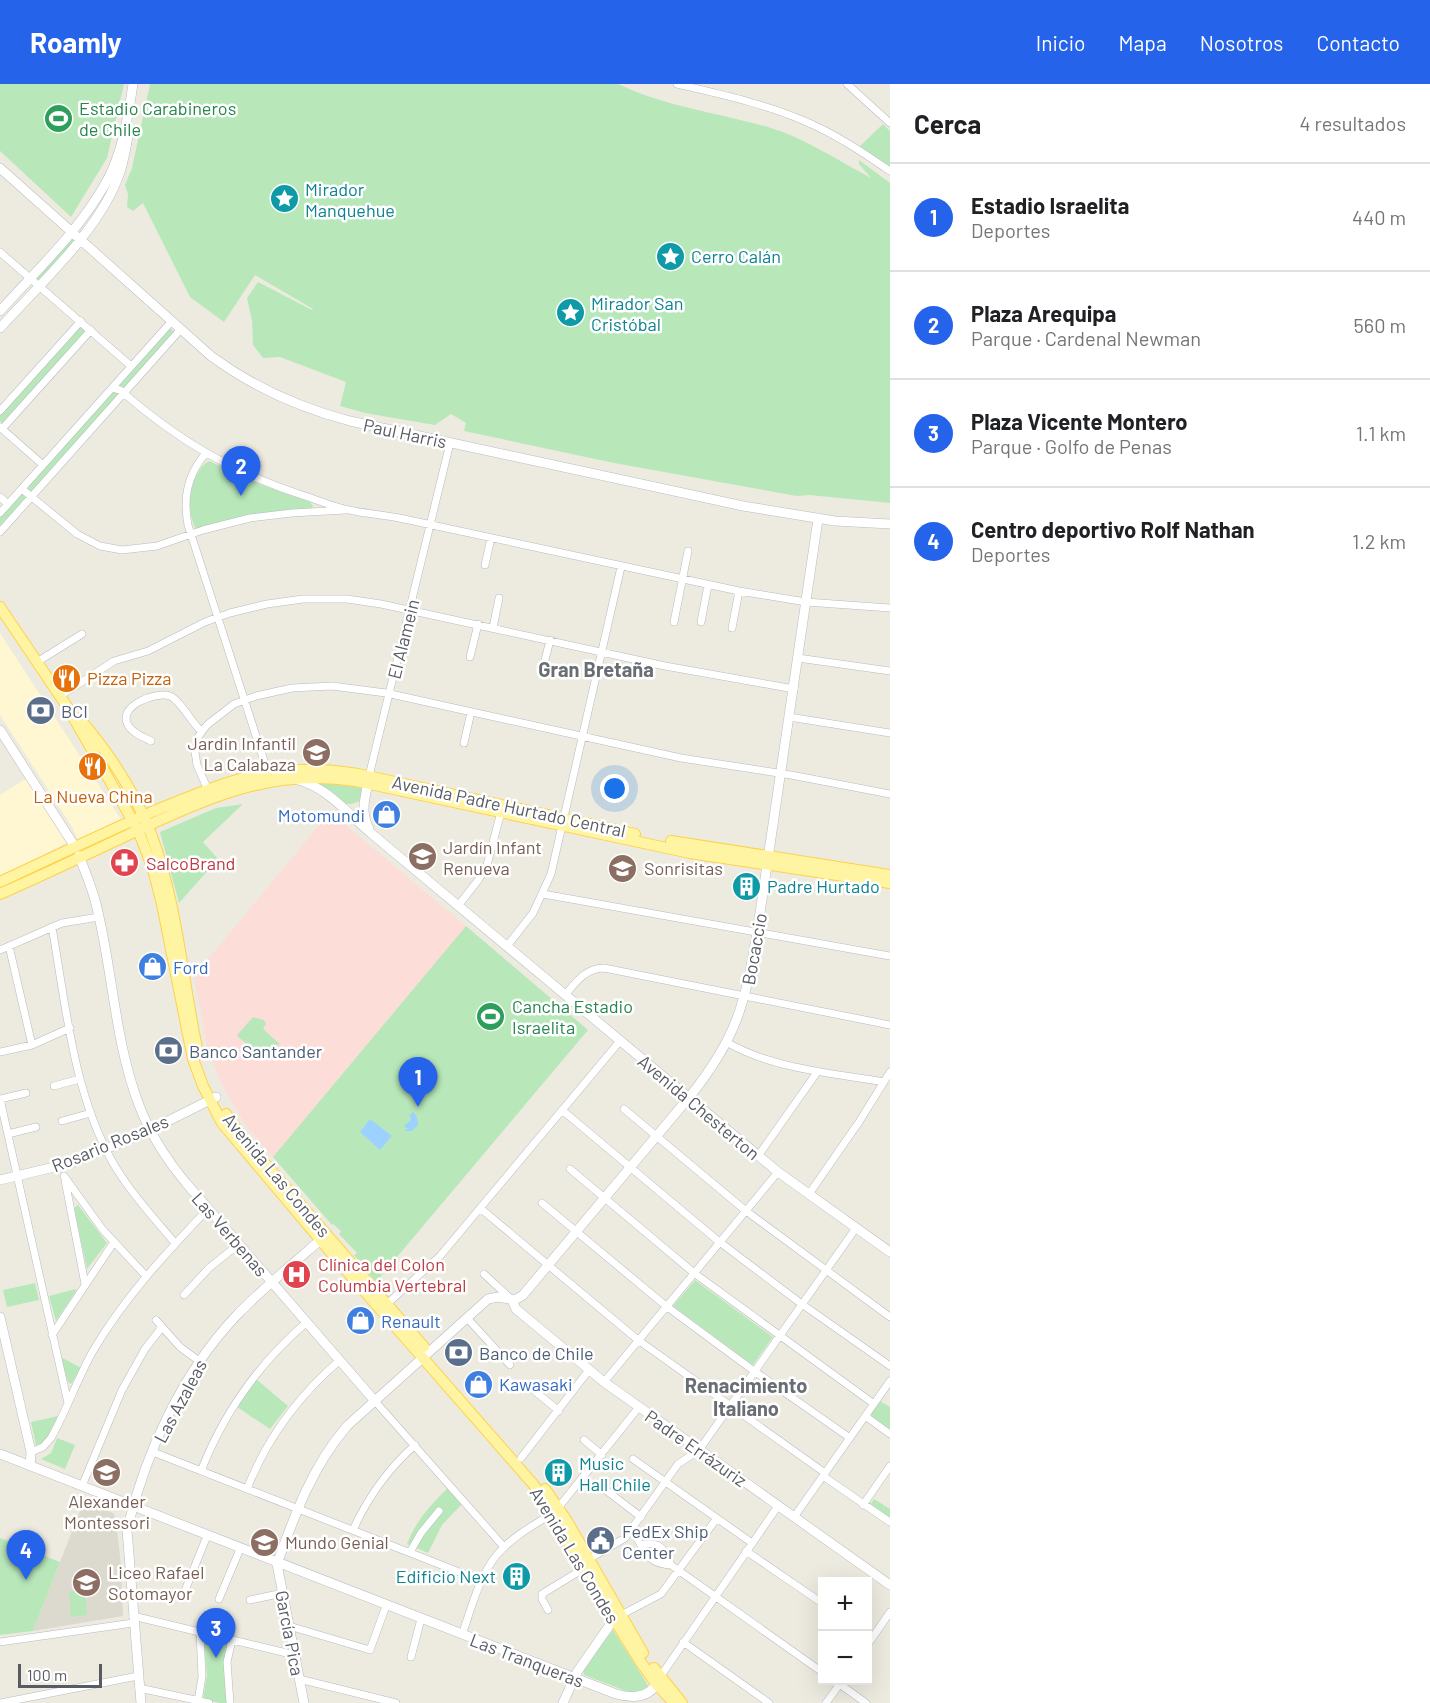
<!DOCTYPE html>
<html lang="es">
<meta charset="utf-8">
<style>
body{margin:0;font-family:Barlow,sans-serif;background:#f6f6f6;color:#202124}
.controls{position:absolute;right:18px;bottom:18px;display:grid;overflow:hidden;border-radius:0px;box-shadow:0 6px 24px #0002}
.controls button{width:54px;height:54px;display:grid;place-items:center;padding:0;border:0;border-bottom:2px solid #e0e0e0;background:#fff;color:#202124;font:30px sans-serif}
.scale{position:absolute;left:18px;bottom:15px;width:84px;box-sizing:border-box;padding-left:6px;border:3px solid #585c62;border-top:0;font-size:16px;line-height:21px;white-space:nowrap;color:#585c62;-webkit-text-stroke:4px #fff;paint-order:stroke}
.you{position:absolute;left:615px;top:705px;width:21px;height:21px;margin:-15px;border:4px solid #fff;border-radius:50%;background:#1a73e8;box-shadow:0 0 0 9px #1a73e833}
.badge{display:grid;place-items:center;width:39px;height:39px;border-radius:50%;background:#2563eb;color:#fff;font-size:20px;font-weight:700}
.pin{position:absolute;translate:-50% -50px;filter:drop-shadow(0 2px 3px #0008)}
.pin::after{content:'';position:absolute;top:32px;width:21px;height:18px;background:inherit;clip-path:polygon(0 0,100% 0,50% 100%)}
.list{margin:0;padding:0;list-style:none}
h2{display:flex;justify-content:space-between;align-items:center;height:78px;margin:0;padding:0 24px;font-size:26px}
h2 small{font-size:20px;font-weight:400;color:#757577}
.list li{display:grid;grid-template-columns:39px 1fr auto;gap:18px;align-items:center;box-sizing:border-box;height:108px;padding:0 24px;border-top:2px solid #e0e0e0}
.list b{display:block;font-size:22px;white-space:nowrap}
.list p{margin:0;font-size:20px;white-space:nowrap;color:#757577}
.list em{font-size:20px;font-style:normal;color:#757577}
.map{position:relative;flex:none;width:890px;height:1619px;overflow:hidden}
header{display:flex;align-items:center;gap:36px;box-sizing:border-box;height:84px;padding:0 30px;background:#2563eb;color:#fff}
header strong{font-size:28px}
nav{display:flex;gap:33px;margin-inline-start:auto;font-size:21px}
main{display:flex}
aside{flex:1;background:#fff}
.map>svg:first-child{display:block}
.commercial{fill:#fff6d2}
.education{fill:#dcdace}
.medical{fill:#fdddd8}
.green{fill:#b8e8ba}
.water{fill:#9dd1ff}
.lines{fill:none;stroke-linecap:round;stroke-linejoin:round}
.street-casing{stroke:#b7bac0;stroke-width:8}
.secondary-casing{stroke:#b8bcc3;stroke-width:10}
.primary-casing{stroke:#fed247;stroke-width:12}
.street{stroke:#fff;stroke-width:7}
.secondary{stroke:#fff;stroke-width:9}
.primary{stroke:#fff4a2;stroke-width:10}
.labels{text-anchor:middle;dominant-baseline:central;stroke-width:5;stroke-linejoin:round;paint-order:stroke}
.leisure-label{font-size:18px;fill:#27864d;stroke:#fff;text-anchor:start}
.culture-label{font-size:18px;fill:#0d838f;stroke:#fff;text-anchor:start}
.street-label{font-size:18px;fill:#585c62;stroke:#fff}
.food-label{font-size:18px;fill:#c56008;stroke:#fff;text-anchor:start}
.service-label{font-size:18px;fill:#4e5e75;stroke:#fff;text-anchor:start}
.education-label{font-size:18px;fill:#785e54;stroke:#fff;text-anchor:start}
.shop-label{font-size:18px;fill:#366cbe;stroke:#fff;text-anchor:start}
.health-label{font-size:18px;fill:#be3a42;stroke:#fff;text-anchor:start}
.neighbourhood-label{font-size:20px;font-weight:bold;fill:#696e74;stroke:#fff}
</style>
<header>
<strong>Roamly</strong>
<nav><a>Inicio</a><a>Mapa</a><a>Nosotros</a><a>Contacto</a></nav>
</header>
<main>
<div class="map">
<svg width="890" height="1619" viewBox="0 0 890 1619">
<rect width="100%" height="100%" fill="#edebdf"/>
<path class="commercial" d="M0 549 121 735 78 756 72 743 0 631Z
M27 694 68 758 0 793V711Z"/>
<path class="education" d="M86 1418 113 1429 116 1434 121 1482 123 1532 33 1547 80 1427Z"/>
<path class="medical" d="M330 728 466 842 273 1073 246 1042 222 1001 207 963 194 892Z"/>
<path class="green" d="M0 0H124L107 74 71 133 0 67Z
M150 0H618C664 22 718 29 768 43 805 54 837 76 871 94L859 80V76L890 99V419L809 411 797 412 614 379 464 347 466 339 451 330 435 341 365 329 340 322 346 298 280 273 263 274 253 261 252 237 247 214 258 198 312 226 313 225 255 191 224 238 190 213 143 119 133 127 127 123 128 110 125 101 132 84Z
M883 40 890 47V83L860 62Z
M73 150 78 155 41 198 35 193Z
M80 239 88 247 4 341 0 337V328Z
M169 243 174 248 0 442V433Z
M209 377 259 400 310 418 313 422 312 425 196 445C185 427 189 389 209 377Z
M316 698 363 704 361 716C342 728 330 710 316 698Z
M243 720 203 758 218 775 179 819 160 748 216 724Z
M466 842 588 946 376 1198 354 1171 357 1169 339 1150 341 1147 333 1140 332 1141 273 1073Z
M253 933 264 936 266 940 263 945 280 960 257 968 238 953 237 951Z
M78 1121 107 1159 87 1185 74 1124Z
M695 1196 773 1253 753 1281 673 1222Z
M35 1199 39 1216 7 1223 3 1206Z
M76 1205V1207L56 1237 49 1212Z
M61 1273 81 1284 71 1300 68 1298Z
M256 1295 288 1322 270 1345 237 1323Z
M880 1317 890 1323V1345L869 1330Z
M58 1332 45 1358 36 1361 31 1338Z
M57 1354 75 1361 65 1385 41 1375 51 1369Z
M448 1404 462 1420 442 1441 428 1469 407 1460C416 1437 430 1421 448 1404Z
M874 1415 890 1425V1436L869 1422Z
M0 1454 60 1478 33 1547 0 1551Z
M85 1506 87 1531 71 1533 69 1508Z
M613 1546 646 1598 649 1604 634 1610 584 1591 583 1585Z
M203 1553 228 1560 230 1619H220L203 1615 207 1590Z"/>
<path class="water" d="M413 1028 417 1033 418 1041 412 1047H404L408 1045 404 1042 411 1036 410 1031Z
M370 1035 392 1052 380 1066 360 1048Z"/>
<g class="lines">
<defs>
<path id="street" d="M677 0C719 10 762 19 802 36 834 49 862 68 890 87
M847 0 890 39
M0 168 131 282
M112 304 120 306C177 356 233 389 305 412 320 417 334 423 349 426 367 430 386 431 404 435L739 507 806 518 890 524
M0 327 81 237
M0 343 43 381
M2 345 91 246
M205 370C187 392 183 414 188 441L268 689
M22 405 77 450 100 462 122 466 157 462 203 446 250 434 292 429 345 426
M0 413 8 420
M0 429 172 237
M0 448 181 245
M485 481 491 454
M674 538 688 467
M701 538 708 501
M493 544 499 514
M732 544 739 507
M470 573 478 540
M798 574 890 587
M37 578 82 550
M543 584 550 556
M60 612 114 577 148 567 205 538 230 529 267 520 303 515H347L381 520 665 582 794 605
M789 633 890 649
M151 657C143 653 132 649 128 641 117 622 156 607 170 612 180 616 192 639 201 647
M464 659 471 628
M369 692 450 359
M208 706 197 681 195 668 198 653 207 641 234 620 256 612 292 604 332 602 386 609 681 674 791 691 890 710
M543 810 890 872
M458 822 479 795 487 781 501 728
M52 843C66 922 73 1008 113 1079 130 1108 153 1133 175 1159
M9 862 32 961
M507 862 533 829 551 790 621 483
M0 866 62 839 99 833
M565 911C576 898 586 884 604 884L890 941
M728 959C774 985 832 989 884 998
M0 968 32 961 70 944
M54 1002 80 995
M0 1015 68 1319
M0 1015 26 1009
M624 1025 746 1127 890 1233
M562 1026 717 1156 799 1218 890 1282
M62 1037 91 1029
M8 1050 36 1043
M758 1072 818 987
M570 1085 694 1189 874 1320
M64 1092 103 1146 146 1192
M65 1096 85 1200
M809 1110 859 1038 890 988
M542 1119 666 1222 754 1287 850 1354
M480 1124 638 1256 825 1389
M484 1190 512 1216
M184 1211 209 1184 239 1160
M387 1220 440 1172 620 957
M467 1234 510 1281
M156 1236 180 1263 199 1277
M52 1251 114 1158
M604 1298 778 1088
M531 1304 559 1327
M374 1316 504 1463
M865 1332 890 1350
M584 1356 602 1371
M31 1368 43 1363 51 1354C67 1326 77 1295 93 1267 124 1214 166 1169 208 1125
M153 1368 482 1497
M521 1374 589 1286
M633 1375 752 1459
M201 1387C224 1328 259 1279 307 1238
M823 1392 890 1438
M82 1402 122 1306 145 1265 162 1243
M247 1405C267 1354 298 1312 340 1276
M607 1407 641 1433
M863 1421 890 1382
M558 1424 639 1323
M794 1433 890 1297
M353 1446C368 1413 388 1385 415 1361
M631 1446C646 1464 643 1479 671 1481L822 1588
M641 1461C660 1456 665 1466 671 1481
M746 1467 822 1519
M410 1468 421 1449 439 1427
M589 1475 625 1454 678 1380 699 1366 856 1144
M186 1504 207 1452
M219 1515 240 1465
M250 1516 283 1509
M548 1526 542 1515V1510L583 1485
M621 1531 661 1510 717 1434
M133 1532 295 1571
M289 1542 370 1566 386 1522
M462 1551C471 1525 479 1493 496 1472 510 1454 534 1441 553 1429
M0 1558 133 1539
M683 1558 769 1619
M868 1560 890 1528
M411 1573 421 1535
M660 1593 778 1422
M299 1595 396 1619
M834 1596 866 1619
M139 1604 209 1619
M198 1617 202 1593 200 1548
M0 1619 138 1592
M230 1619 227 1578 232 1556
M826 1619 842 1597"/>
<path id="secondary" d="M0 84 211 272C253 303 300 324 350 337L743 422 835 437 890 440
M0 227C36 187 77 149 104 102 122 72 128 34 133 0
M0 244C40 200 101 145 120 88 124 76 126 64 128 52
M0 646 75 763
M298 696C327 703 349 731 372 750L778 1088 890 1168
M369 745C360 728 365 713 369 695
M79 772C86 789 93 806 97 824 113 889 115 959 139 1021 150 1050 167 1076 186 1099L374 1316
M0 1096 71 1079 142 1050 216 1013
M512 1216 516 1225 604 1298 890 1501
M0 1233 31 1368 30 1382
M0 1370 616 1610C634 1615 651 1614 659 1595
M277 1480C295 1430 312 1383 347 1342L488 1215 498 1213 515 1216 523 1211 691 1011C737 953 745 920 757 849L818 435
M277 1480 304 1619
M141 1619 127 1446C145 1370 182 1289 236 1232 264 1203 295 1178 325 1152
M563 1619 577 1588 614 1535"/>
<path id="primary" d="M0 523 68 624 138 746 153 785 162 820 193 975 203 1002 222 1039 345 1185 533 1400 553 1429 583 1485 640 1577 657 1601 674 1619
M79 634C108 668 135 708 151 750 177 818 182 893 197 964
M671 757 890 791
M0 798C51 774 102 750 154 727 191 712 228 696 267 689 297 684 328 685 358 690L635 750
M0 810C50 788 100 764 149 741 220 709 276 685 356 697L690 769 890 799
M226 1030 242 1053 424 1263
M545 1405 567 1437 643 1569
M654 1584 682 1619"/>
</defs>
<use href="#street" class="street-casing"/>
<use href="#secondary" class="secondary-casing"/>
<use href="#primary" class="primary-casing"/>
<use href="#street" class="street"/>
<use href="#secondary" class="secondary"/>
<use href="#primary" class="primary"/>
</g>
<defs>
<symbol id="stadium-disc" viewBox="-11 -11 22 22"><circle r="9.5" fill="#2e9e5b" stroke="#fff"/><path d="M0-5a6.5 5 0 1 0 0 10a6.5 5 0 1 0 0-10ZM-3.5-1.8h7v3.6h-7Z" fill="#fff"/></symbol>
<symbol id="sight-disc" viewBox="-11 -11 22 22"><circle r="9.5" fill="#0f9aa8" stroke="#fff"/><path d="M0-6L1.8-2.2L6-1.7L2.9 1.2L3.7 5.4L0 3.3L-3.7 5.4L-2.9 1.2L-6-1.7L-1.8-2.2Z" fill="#fff"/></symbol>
<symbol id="restaurant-disc" viewBox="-11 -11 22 22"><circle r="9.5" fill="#e8710a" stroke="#fff"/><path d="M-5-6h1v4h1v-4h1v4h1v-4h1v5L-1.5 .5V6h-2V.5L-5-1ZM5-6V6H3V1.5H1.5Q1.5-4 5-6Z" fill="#fff"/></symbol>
<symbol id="bank-disc" viewBox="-11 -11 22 22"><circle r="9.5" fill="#5c6f8a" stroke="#fff"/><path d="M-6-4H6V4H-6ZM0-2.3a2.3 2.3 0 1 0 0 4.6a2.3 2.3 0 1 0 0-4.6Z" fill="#fff"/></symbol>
<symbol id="school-disc" viewBox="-11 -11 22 22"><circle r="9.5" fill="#8d6e63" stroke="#fff"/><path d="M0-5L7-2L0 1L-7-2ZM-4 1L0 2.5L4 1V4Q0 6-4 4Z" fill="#fff"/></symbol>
<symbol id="shop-disc" viewBox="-11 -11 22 22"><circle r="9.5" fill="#3f7fe0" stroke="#fff"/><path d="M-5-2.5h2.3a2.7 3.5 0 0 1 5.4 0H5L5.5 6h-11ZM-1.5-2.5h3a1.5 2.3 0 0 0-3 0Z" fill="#fff"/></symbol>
<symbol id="pharmacy-disc" viewBox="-11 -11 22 22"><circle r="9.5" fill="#e0444e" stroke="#fff"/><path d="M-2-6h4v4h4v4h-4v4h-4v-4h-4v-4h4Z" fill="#fff"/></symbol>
<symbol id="building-disc" viewBox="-11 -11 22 22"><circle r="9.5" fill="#0f9aa8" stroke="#fff"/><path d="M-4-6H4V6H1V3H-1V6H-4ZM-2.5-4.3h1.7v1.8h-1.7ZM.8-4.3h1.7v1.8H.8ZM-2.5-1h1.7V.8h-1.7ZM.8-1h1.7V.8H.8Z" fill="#fff"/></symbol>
<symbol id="hospital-disc" viewBox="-11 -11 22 22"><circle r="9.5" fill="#e0444e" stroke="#fff"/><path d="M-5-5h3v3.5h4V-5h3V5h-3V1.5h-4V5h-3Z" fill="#fff"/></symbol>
<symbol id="civic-disc" viewBox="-11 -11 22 22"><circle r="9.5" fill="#5c6f8a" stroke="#fff"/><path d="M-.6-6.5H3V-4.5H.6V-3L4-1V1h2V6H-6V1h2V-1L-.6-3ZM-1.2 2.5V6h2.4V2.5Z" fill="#fff"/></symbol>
</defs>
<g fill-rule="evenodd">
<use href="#stadium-disc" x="42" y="18" width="33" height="33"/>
<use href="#sight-disc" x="268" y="98" width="33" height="33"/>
<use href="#sight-disc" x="654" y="156" width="33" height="33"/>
<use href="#sight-disc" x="554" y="212" width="33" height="33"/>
<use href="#restaurant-disc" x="50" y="578" width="33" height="33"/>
<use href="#bank-disc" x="24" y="610" width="33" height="33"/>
<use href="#school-disc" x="300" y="652" width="33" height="33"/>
<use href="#restaurant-disc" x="76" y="666" width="33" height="33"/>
<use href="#shop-disc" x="370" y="714" width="33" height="33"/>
<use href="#school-disc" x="406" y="756" width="33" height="33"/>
<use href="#pharmacy-disc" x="108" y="762" width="33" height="33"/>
<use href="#school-disc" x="606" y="768" width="33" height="33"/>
<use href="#building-disc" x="730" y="786" width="33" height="33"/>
<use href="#shop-disc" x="136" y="866" width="33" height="33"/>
<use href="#stadium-disc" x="474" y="916" width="33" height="33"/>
<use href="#bank-disc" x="152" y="950" width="33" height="33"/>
<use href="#hospital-disc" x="280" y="1174" width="33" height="33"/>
<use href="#shop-disc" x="344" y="1220" width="33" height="33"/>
<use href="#bank-disc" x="442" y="1252" width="33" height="33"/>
<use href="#shop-disc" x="462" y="1284" width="33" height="33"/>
<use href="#school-disc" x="90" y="1372" width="33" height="33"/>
<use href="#building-disc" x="542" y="1372" width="33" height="33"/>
<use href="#civic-disc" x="584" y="1440" width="33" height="33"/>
<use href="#school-disc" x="248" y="1442" width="33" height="33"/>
<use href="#building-disc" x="500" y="1476" width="33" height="33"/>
<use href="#school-disc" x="70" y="1482" width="33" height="33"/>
</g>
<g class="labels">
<g class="leisure-label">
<text x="79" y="24">Estadio Carabineros<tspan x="79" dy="21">de Chile</tspan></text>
<text x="512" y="922">Cancha Estadio<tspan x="512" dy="21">Israelita</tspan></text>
</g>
<g class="culture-label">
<text x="305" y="105">Mirador<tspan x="305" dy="21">Manquehue</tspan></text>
<text x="691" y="172">Cerro Calán</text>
<text x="591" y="219">Mirador San<tspan x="591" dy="21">Cristóbal</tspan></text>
<text x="767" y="802">Padre Hurtado</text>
<text x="579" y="1379">Music<tspan x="579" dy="21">Hall Chile</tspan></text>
<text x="496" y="1492" text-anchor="end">Edificio Next</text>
</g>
<g class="street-label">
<text transform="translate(405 349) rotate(12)">Paul Harris</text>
<text transform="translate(403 555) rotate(-76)">El Alamein</text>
<text transform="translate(509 722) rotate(12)">Avenida Padre Hurtado Central</text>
<text transform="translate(754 865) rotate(-80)">Bocaccio</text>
<text transform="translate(699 1023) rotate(40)">Avenida Chesterton</text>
<text transform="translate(110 1059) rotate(-22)">Rosario Rosales</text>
<text transform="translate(277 1091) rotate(50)">Avenida Las Condes</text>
<text transform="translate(230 1150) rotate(49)">Las Verbenas</text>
<text transform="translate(180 1317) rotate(-62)">Las Azaleas</text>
<text transform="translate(696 1364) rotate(35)">Padre Errázuriz</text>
<text transform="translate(575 1471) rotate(59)">Avenida Las Condes</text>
<text transform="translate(290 1549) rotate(79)">García Pica</text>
<text transform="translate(527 1576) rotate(21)">Las Tranqueras</text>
</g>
<g class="food-label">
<text x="87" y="594">Pizza Pizza</text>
<text x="93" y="712" text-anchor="middle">La Nueva China</text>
</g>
<g class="service-label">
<text x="61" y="627">BCI</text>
<text x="189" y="967">Banco Santander</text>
<text x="479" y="1269">Banco de Chile</text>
<text x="622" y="1447">FedEx Ship<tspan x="622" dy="21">Center</tspan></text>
</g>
<g class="education-label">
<text x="296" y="659" text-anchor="end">Jardin Infantil<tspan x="296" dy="21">La Calabaza</tspan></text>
<text x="443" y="763">Jardín Infant<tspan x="443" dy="21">Renueva</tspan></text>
<text x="644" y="784">Sonrisitas</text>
<text x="107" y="1417" text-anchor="middle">Alexander<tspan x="107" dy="21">Montessori</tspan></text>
<text x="285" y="1458">Mundo Genial</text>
<text x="108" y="1488">Liceo Rafael<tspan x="108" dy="21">Sotomayor</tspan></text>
</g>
<g class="shop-label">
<text x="365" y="731" text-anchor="end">Motomundi</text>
<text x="173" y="883">Ford</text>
<text x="381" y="1237">Renault</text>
<text x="499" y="1300">Kawasaki</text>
</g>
<g class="health-label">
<text x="146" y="779">SalcoBrand</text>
<text x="318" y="1180">Clínica del Colon<tspan x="318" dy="21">Columbia Vertebral</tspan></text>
</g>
<g class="neighbourhood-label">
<text x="596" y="585">Gran Bretaña</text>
<text x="746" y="1301">Renacimiento<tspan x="746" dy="23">Italiano</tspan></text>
</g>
</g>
</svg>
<div class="controls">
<button>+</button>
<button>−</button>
</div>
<div class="scale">100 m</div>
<div class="you"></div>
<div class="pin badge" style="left:418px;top:1023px">1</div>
<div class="pin badge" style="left:241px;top:412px">2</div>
<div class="pin badge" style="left:216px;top:1574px">3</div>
<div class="pin badge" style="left:26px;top:1496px">4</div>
</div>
<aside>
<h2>Cerca<small>4 resultados</small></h2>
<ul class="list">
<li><span class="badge">1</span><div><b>Estadio Israelita</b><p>Deportes</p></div><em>440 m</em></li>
<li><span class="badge">2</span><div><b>Plaza Arequipa</b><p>Parque · Cardenal Newman</p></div><em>560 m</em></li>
<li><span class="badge">3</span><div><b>Plaza Vicente Montero</b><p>Parque · Golfo de Penas</p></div><em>1.1 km</em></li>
<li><span class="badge">4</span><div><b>Centro deportivo Rolf Nathan</b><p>Deportes</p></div><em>1.2 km</em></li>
</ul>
</aside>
</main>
